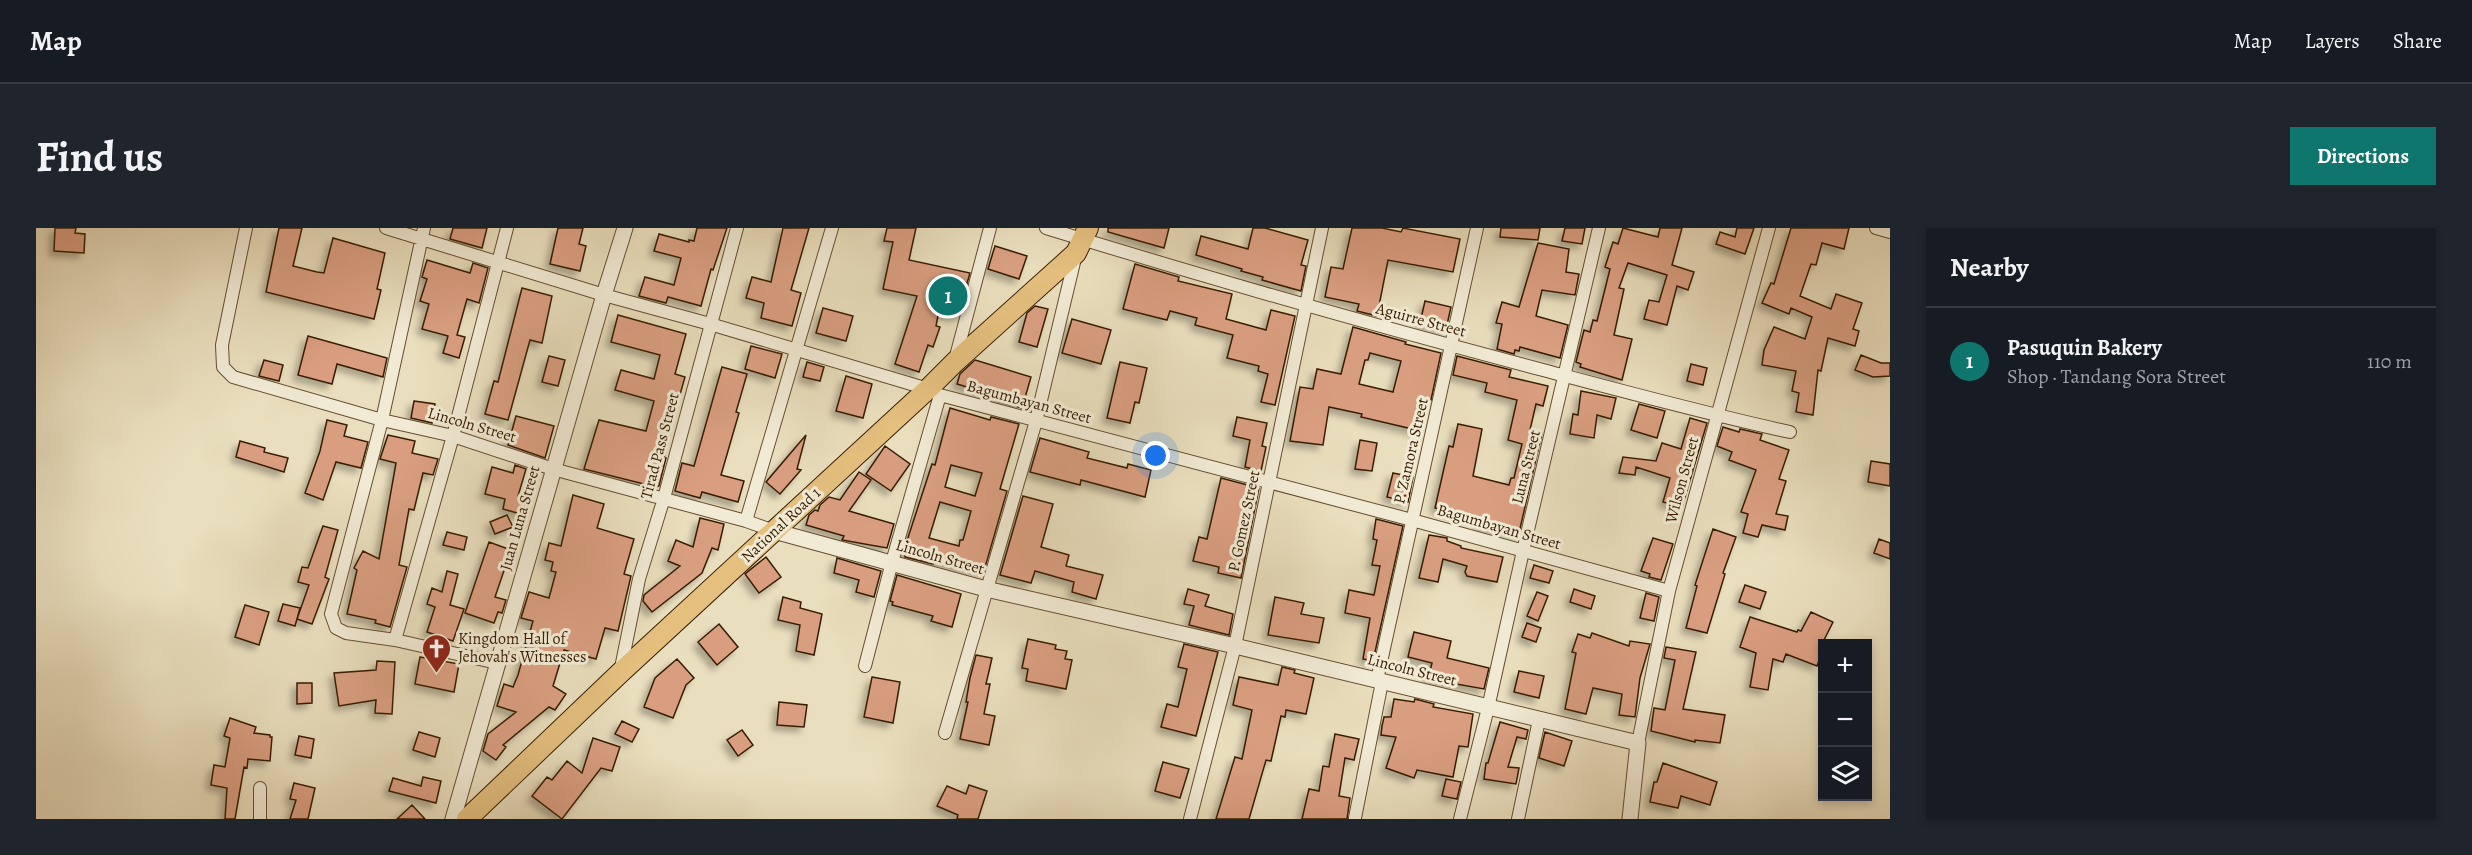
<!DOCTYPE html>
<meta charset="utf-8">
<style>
body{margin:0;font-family:Alegreya,serif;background:#20242c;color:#f1f3f6}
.controls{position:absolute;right:18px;bottom:18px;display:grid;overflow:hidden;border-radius:0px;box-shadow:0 3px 9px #0003}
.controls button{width:54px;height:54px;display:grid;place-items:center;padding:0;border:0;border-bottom:2px solid #363941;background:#171b24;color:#f1f3f6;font:30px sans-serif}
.you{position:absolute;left:1120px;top:228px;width:21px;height:21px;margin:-15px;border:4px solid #fff;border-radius:50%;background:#1a73e8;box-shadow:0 0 0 9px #1a73e833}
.badge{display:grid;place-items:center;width:39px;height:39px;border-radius:50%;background:#0f766e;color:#fff;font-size:20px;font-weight:700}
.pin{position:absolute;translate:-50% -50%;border:3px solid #fff;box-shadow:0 2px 6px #0006}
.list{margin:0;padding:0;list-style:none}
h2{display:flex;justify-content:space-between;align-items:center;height:78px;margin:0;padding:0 24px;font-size:26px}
h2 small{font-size:20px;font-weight:400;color:#9ea1a6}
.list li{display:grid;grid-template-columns:39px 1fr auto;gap:18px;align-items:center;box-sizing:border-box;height:108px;padding:0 24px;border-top:2px solid #363941}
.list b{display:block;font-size:22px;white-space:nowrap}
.list p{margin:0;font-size:20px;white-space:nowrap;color:#9ea1a6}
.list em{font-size:20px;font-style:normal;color:#9ea1a6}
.icon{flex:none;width:33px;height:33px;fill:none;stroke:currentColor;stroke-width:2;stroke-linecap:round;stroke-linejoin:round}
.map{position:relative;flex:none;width:1854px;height:591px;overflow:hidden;border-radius:0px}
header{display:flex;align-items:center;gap:36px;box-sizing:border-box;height:84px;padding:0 30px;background:#171b24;border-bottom:2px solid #363941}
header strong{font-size:28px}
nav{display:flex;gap:33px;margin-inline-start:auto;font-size:21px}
.intro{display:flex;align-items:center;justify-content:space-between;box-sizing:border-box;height:144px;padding:0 36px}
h1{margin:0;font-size:42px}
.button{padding:15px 27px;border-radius:0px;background:#0f766e;color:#fff;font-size:21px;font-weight:700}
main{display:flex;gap:36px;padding:0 36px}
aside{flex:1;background:#171b24;border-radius:0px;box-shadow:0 3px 9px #0003}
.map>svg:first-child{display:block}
.building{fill:#d99e80;stroke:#391e02;stroke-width:1.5;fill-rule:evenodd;filter:url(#shadow)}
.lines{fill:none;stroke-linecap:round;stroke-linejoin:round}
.minor-casing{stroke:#654e31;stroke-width:14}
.tertiary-casing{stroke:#654e31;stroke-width:17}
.primary-casing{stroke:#391e02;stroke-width:22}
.minor{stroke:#f1ead4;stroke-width:12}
.tertiary{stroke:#f1ead4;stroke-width:15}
.primary{stroke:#e4bf7e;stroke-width:20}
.labels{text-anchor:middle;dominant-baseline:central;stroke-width:6;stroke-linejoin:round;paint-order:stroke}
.street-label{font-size:16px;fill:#391e02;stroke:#f1ead4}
.poi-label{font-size:16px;fill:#391e02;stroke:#f1ead4;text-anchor:start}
</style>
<header>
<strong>Map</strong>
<nav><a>Map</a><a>Layers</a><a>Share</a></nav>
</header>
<div class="intro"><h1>Find us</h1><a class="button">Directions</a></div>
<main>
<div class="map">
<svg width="1854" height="591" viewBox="0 0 1854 591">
<defs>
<filter id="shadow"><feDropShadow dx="-5" dy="5" stdDeviation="3" flood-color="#0004"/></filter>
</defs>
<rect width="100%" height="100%" fill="#e9debd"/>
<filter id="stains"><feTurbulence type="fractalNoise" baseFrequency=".00333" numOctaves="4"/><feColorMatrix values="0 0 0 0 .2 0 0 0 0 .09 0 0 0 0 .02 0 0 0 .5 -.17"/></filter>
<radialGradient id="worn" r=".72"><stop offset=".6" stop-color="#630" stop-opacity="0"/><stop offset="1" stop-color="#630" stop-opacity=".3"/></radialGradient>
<path class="building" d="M19 0H40L39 5 49 6 48 25 18 23Z
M243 0H266L257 38 281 44 288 45 297 10 349 25 341 61 345 62 338 91 230 64Z
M417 0H451L446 20 414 11Z
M522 0H547L543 16 550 18 544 43 514 36Z
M661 0H691L677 42 675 41 665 78 632 69 630 75 603 68 609 49 638 57 645 30 618 23 623 6 653 14V12L658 13Z
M747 0H773L755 62 765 65 756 98 725 90 728 75 710 70 716 49 735 54Z
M851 0H880L873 32 934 45 925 76 905 72 900 98 904 99 897 119 892 117 883 144 859 136 881 68 847 61 857 14 848 13Z
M1072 0H1133L1128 20 1072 4Z
M1217 0H1229L1272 12 1265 37 1270 38 1265 63 1226 52 1227 49 1205 43 1206 41 1160 27 1165 8 1212 21Z
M1316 0H1346L1365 4 1367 0 1424 11 1417 44 1352 32 1341 88 1321 83 1323 76 1289 69 1295 39 1307 41Z
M1465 0H1504L1502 12 1464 9Z
M1529 0H1549L1546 16 1526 13Z
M1587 0 1622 9 1624 0H1646L1636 37 1658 44 1652 62 1641 58 1631 97 1608 91 1613 72 1623 74 1631 47 1592 35 1583 60 1588 61 1578 107 1596 111 1586 152 1544 139 1545 136 1540 134 1548 102 1554 104 1557 92 1561 93 1574 41 1569 39 1577 14 1582 16Z
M1701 0H1718L1709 26 1680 16 1684 4 1699 9Z
M1755 0H1813L1808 21 1786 15 1780 37 1775 36 1764 68 1795 81 1800 66 1826 75 1817 101 1823 103 1819 118 1792 110 1785 143 1782 142 1777 187 1760 184 1763 165 1756 163 1760 143 1726 137 1728 122 1738 99 1769 111 1776 89 1755 80 1753 86 1726 75 1735 55 1738 56Z
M1502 15 1533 21 1530 44 1543 46 1539 67 1506 62 1500 88 1532 97 1524 130 1484 119 1483 123 1479 122 1478 126 1461 121 1466 96 1460 95 1466 74 1483 79Z
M959 18 991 28 983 51 952 41Z
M391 32 434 45 437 35 452 40 443 75 431 71 421 107 429 109 423 130 407 125 412 108 386 101 393 76 384 73 391 51 386 49Z
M1099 36 1143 49 1142 53 1196 66 1190 91 1230 102 1235 82 1259 88 1239 177 1225 174 1232 146 1222 143 1223 138 1191 130 1197 107 1159 97 1161 90 1134 83 1131 92 1087 81Z
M486 60 516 68 506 115 494 112 472 192 449 186 458 153 462 154Z
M1389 73 1415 79 1410 101 1384 95Z
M999 78 1012 81 1001 119 983 114 991 85Z
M787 80 817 88 810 113 780 105Z
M582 87 650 106 639 146 649 149 643 170 640 169 629 209 633 210 628 230H630L623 258 620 259 548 241 563 192 610 203 618 173 579 162 585 142 618 151 624 127 575 114Z
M1036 91 1075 102 1065 136 1026 125Z
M1317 99 1370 114 1369 116 1405 125 1395 172 1392 171 1385 203 1325 189 1326 186 1293 179 1287 217 1254 213 1264 159 1277 161 1281 141 1305 146ZM1334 125 1365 133 1357 164 1323 156 1329 132H1332Z
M272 108 351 130 347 149 301 136 296 156 262 147Z
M715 118 746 126 739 150 709 141Z
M1825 127 1845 135H1854V148L1837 149 1819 142Z
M513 128 529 132 522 158 506 154Z
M1421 128 1475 142 1473 149 1512 158 1507 178 1500 176 1494 202 1506 205 1483 305 1443 297 1445 291 1399 280 1413 218 1417 219 1422 196 1446 201 1437 248 1473 257 1475 250H1478L1486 216 1472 212 1481 172 1449 164 1451 155 1417 147Z
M228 132 247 137 243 153 223 148Z
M939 132 995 149 986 180 960 173 961 168 921 156 924 146Z
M771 134 788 139 784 153 767 149Z
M1084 134 1111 140 1103 175 1099 174 1094 195 1071 190Z
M1655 136 1671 140 1667 157 1651 153Z
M686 139 711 146 700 184 703 185 685 247 708 253 702 274 666 264 664 270 639 263 646 235 658 238Z
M810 148 836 156 827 190 800 183Z
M1545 163 1580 170 1575 191 1561 187 1558 210 1534 206 1537 186 1542 187Z
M378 173 399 176 396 195 375 190Z
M1603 176 1629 183 1621 210 1595 202Z
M914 180 954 192 955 189 983 196 964 261 971 263 948 343 898 333 897 336 869 329V325H867L896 236 899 237ZM915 237 946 245 939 268 909 259ZM904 274 935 283 927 312H924L923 318 893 310Z
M480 188 518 198 509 230 472 217Z
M1201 189 1231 195 1226 218 1230 219 1225 243 1209 239 1214 212 1197 208Z
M1654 190 1671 195 1646 279 1627 274 1634 250 1600 239 1599 247 1583 245 1587 229 1620 233 1626 215 1645 221Z
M291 192 311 197 308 208 332 214 325 240 300 234 287 272 269 265 284 223Z
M1687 199 1703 204 1704 201 1726 206 1724 212 1753 222 1743 251 1750 253 1740 286 1752 288 1749 302 1726 297 1722 309 1707 305 1712 286 1705 284 1720 242 1693 232 1696 224 1681 218Z
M352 207 379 213 376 225 402 231 397 247 387 245 378 282 373 281 363 337 371 339 354 399 339 395 340 392 311 386 321 342 318 340 327 323 343 331 360 235 344 231Z
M770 207 761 241 765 242 744 266 730 254Z
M1004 210 1053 224 1051 230 1091 240 1092 236 1115 242 1109 269 1045 252 1044 257 994 244Z
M1324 212 1341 215 1336 243 1319 241Z
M204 213 229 220 228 224 252 230 248 244 200 229Z
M849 218 874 236 855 263 830 246Z
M1835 233 1854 236V258L1832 254Z
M479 237 490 241 482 268 493 272 488 287 467 281 469 271 449 266 456 239 477 245Z
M823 244 835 252 813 283 858 296 851 320 806 312 808 308 770 297 773 287 779 282 782 283 784 277 793 269 804 272Z
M1357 245 1377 249 1372 274 1351 269Z
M1185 250 1223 260 1205 350 1182 345 1183 339 1157 333 1163 309 1171 311Z
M537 267 568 276 561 300 598 311 588 346 595 348 582 403 569 400 560 431 528 422 517 458 530 466 519 482 513 479 467 517 470 519 460 532 447 523 452 506 480 484 461 478 468 456 477 459 482 447 497 393 485 390 493 364 513 370 520 344 515 343 517 334 509 332 513 315 525 318Z
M987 268 1017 276 1005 319 1033 327 1030 338 1067 347 1060 371 1036 364 1038 354 999 343 995 355 964 347Z
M471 287 477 299 459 306 454 294Z
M664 290 688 296 682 322 676 320 666 345 616 384 607 373 608 367 644 338 632 333 640 312 657 319Z
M1340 291 1367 298 1337 433 1327 431 1334 390 1309 385 1313 362 1338 367 1344 338 1336 337 1341 312 1337 311Z
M287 298 302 302 289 349 293 351 276 396 261 391 273 357 262 354 266 339 272 340Z
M1677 301 1700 309 1687 345 1689 346 1671 405 1650 400 1661 358 1659 357Z
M411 304 431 309 428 322 407 317Z
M1393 307 1411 310V313L1425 318V320L1467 329 1461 354 1431 348 1429 344 1431 338 1407 331 1402 354 1383 350Z
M1617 310 1637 316 1625 352 1613 349 1614 346 1605 343Z
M1843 311 1854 315V331L1838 325Z
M453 314 475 322 459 369 470 372 466 385 462 384 458 395 429 385Z
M730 329 745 349 723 365 709 346Z
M801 330 845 343 838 369 820 364 823 352 798 345Z
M1498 337 1517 343 1513 355 1494 350Z
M411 343 422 346 414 377 428 381 417 413 391 404 399 379 391 376 396 360 406 364Z
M861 347 925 366 916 399 895 393 897 388 856 377 857 374 854 373Z
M1709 357 1730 364 1724 381 1703 374Z
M1152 361 1173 367 1169 378 1197 386 1193 407 1153 397 1158 378 1148 376Z
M1538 361 1559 368 1555 381 1534 374Z
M1501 364 1512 368 1502 393 1491 388Z
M1610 365 1623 369 1618 393 1604 390Z
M747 369 765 374 764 380 786 386 778 427 760 423 764 397 742 392Z
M1239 369 1268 375 1265 386 1288 390 1283 415 1232 407Z
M247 376 264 380 259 398 242 393Z
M209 377 233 384 223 417 199 409Z
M1775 384 1797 394 1788 412 1791 413 1790 416H1786V425L1781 438 1750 426 1747 434 1737 431 1732 462 1714 459 1720 425 1704 419 1714 389 1761 404 1762 402 1765 403Z
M1491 395 1505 400 1500 414 1486 409Z
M683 396 702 419 681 437 662 414Z
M1378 404 1415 413 1411 430 1453 440 1448 461 1392 451 1396 435 1372 429Z
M1556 405 1593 418 1594 413 1614 416 1604 450 1599 489 1583 487 1586 466 1557 460 1550 486 1529 481 1540 425 1536 424 1542 406 1554 410Z
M992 411 1020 417 1019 421 1031 423 1029 431 1036 432 1030 461 990 453 992 441 986 440Z
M1148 416 1182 424 1160 508 1125 499 1131 476 1142 479 1151 441 1142 439Z
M1630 419 1660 424 1647 481 1689 487 1684 515 1659 512V514L1615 503 1618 480 1629 482 1639 432 1628 430Z
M940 427 956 430 950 456H954L948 486 959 488 953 517 924 511 932 474H930L934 450Z
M384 429 423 436 418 464 379 456Z
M641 431 658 450 650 457 637 490 608 479 619 450Z
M341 433 359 434 356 486 339 485 340 472 303 478 298 445 340 442Z
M1246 439 1259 442 1258 445 1278 450 1270 486 1250 482 1249 489 1245 488 1235 533 1230 532 1213 591H1180L1199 529 1206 531 1216 482 1197 477 1203 449 1242 457Z
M1483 443 1508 448 1503 470 1478 464Z
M836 449 864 454 857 495 828 489Z
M261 455H276V475L261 476Z
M1358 471 1378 474 1379 471 1398 476 1397 479 1437 486 1432 519 1423 518 1417 549 1381 542 1378 550 1350 540 1360 509 1345 507 1346 498 1348 489H1355Z
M743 474 771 477 768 499 741 497Z
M194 490 220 499 218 505 234 507V509H236L234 533 212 531 211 540 208 539 199 591H189L191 560 175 557 178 537 189 539 194 510 188 508Z
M586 493 603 501 596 514 579 506Z
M1464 494 1492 502 1490 511 1481 509 1472 539 1483 540 1480 556 1448 551 1450 535H1452Z
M706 502 717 517 702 528 691 512Z
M383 504 404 510 399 529 377 522Z
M1509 504 1536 513 1528 538 1503 530Z
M1299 506 1323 511 1318 532 1309 530 1303 568 1314 570 1311 591H1266L1273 561 1283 563 1287 538 1293 539Z
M263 508 278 511 275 530 259 527Z
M557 510 584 519 576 543 565 540 526 591 496 568 511 549 516 552 531 533 546 545Z
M1127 534 1153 541 1144 570 1119 563Z
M1627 535 1681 554 1674 577 1645 568 1642 580 1614 574 1618 554H1621Z
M387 549 405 553 400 575 353 563 357 550 385 558Z
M1410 551 1425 554 1421 571 1406 568Z
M258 555 279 560 272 591H254L260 572 254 571Z
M933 557 951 563 942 591H921L922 587 901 578 911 558 930 566Z
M376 577 389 591H361Z"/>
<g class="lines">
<defs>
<path id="minor" d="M210 0 186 117 187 139 197 149 346 192 417 208 517 241 710 293 738 303
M350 0 568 67 674 96 892 161 904 167 1376 292 1633 363
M388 0 346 192 295 386 300 400 310 405 359 412 461 435
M1010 0C1175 51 1340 98 1507 142 1590 164 1671 186 1754 204
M1840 0 1854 4
M919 132 954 0
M710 293 796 0
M359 412 417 208 471 0
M829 438 856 334 904 167
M584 445 603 351 628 270 701 0
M1341 452 1441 0
M909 505 1000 193 1040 26
M1602 515 1633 363 1733 0
M1319 590 1346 454
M224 591V560
M1154 591 1199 418 1286 0
M1424 591 1452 480 1487 323 1563 0
M1482 591 1503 492"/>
<path id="tertiary" d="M738 303 950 361 1199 418 1602 515 1594 591
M417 591 568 67 589 0"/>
<path id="primary" d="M431 591 584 445 892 161 919 134 1040 25 1052 0"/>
</defs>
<use href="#minor" class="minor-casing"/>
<use href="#tertiary" class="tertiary-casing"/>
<use href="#primary" class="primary-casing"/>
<use href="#minor" class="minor"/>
<use href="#tertiary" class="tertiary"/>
<use href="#primary" class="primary"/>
</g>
<defs>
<symbol id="church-pin" viewBox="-11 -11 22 30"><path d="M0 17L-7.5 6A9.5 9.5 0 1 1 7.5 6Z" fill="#8f2418" stroke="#f1ead4"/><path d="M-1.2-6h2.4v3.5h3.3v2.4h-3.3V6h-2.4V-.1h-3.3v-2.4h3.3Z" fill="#fff"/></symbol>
</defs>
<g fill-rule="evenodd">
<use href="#church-pin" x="384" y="404" width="33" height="45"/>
</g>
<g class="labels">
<g class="street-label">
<text transform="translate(1385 92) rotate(15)">Aguirre Street</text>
<text transform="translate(993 174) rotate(15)">Bagumbayan Street</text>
<text transform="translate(436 197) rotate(16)">Lincoln Street</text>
<text transform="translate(624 218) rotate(-75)">Tirad Pass Street</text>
<text transform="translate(1375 223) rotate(-77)">P. Zamora Street</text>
<text transform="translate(1490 239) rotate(-76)">Luna Street</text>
<text transform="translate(1646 252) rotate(-75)">Wilson Street</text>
<text transform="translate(484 290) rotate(-74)">Juan Luna Street</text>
<text transform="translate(1208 293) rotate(-78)">P. Gomez Street</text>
<text transform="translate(745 297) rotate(-43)">National Road 1</text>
<text transform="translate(1463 299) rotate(16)">Bagumbayan Street</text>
<text transform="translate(904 329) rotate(16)">Lincoln Street</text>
<text transform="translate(1376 442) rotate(14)">Lincoln Street</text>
</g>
<g class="poi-label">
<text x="422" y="411">Kingdom Hall of<tspan x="422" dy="18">Jehovah's Witnesses</tspan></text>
</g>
</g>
<rect width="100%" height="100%" filter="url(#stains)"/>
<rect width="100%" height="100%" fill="url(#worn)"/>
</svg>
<div class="controls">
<button>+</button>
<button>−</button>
<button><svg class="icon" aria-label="layers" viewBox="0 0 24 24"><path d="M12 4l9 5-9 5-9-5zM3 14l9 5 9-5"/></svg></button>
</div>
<div class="you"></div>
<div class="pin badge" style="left:912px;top:68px">1</div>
</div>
<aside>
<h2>Nearby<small></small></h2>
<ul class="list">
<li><span class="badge">1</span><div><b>Pasuquin Bakery</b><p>Shop · Tandang Sora Street</p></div><em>110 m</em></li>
</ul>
</aside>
</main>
